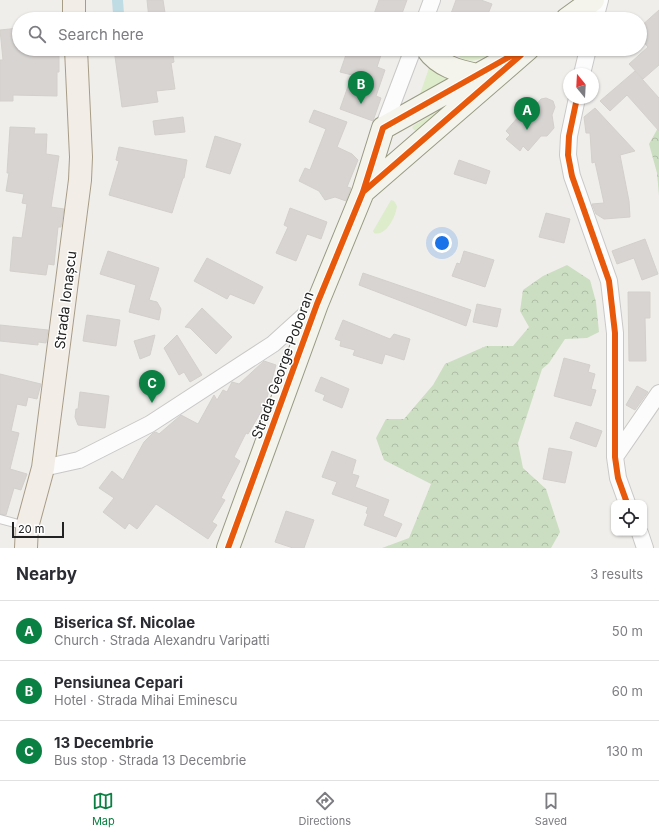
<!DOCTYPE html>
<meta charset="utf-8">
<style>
body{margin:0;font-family:Inter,sans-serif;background:#f7f7f7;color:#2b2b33}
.controls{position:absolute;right:12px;bottom:12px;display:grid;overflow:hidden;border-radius:8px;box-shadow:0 1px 3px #0004}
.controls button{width:36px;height:36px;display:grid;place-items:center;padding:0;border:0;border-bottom:1px solid #e1e1e2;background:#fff;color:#2b2b33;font:20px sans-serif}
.compass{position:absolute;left:563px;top:68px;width:36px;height:36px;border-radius:50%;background:#fff;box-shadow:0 1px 3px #0004;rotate:342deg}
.scale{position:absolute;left:12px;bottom:10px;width:52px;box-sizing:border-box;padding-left:4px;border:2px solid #222;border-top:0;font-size:11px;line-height:14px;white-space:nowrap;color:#222;-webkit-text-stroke:3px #fff;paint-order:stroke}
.you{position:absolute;left:442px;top:243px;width:14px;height:14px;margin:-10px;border:3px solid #fff;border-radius:50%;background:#1a73e8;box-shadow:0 0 0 6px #1a73e833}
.badge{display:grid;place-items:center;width:26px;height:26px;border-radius:50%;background:#0b8043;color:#fff;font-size:13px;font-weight:700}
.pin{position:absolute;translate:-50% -33px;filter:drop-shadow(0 1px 2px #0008)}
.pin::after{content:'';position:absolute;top:21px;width:14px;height:12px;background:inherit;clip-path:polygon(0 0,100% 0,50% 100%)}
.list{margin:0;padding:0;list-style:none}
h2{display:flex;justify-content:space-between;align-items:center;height:52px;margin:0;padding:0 16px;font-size:17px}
h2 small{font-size:13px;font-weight:400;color:#7c7c81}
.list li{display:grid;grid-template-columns:26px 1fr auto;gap:12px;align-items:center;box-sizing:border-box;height:60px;padding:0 16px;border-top:1px solid #e1e1e2}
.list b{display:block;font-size:15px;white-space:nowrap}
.list p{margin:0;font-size:13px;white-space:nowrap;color:#7c7c81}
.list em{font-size:13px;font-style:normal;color:#7c7c81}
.icon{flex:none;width:22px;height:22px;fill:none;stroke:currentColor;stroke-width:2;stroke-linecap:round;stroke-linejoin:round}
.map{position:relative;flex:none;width:659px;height:548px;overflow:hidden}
.search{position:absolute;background:#fff;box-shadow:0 1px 3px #0004;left:12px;right:12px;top:12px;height:44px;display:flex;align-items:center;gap:10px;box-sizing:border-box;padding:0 14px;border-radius:22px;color:#7c7c81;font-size:15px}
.sheet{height:232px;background:#fff}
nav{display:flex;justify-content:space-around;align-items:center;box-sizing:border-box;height:56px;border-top:1px solid #e1e1e2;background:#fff;font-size:11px;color:#7c7c81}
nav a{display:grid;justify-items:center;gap:2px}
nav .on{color:#0b8043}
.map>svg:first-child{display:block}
.grass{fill:#ddeccb}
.forest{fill:url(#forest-crowns)}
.water{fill:#bfdbe3}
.building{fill:#d7d4d2;stroke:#d3d0cc}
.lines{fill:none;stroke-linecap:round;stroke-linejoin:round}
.service-casing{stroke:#c9c8c7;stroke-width:10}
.minor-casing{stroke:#c9c8c7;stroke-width:18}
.secondary-casing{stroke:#999a82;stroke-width:24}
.primary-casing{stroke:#a79c86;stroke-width:24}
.service{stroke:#fdfcfc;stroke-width:8}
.minor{stroke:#fdfcfc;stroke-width:16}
.secondary{stroke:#f4f4ed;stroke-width:22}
.primary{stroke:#f3ede7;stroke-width:22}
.cycleway-casing{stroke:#fff;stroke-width:8}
.cycleway{stroke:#e8590c;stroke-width:6}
.labels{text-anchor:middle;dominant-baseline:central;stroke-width:3;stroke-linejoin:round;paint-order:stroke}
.street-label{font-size:14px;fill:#222;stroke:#fff}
</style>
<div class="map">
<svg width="659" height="548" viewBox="0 0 659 548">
<defs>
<pattern id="forest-crowns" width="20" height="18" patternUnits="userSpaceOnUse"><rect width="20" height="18" fill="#cbdec1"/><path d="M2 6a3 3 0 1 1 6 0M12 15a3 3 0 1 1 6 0" fill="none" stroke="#aebea6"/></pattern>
</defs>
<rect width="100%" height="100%" fill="#f0eeeb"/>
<path class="grass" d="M450 49H497C478 62 468 67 450 49Z
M432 59 456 75 419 97Z
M466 94 417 132 412 128 413 126Z
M391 200 394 201 397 206C396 216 386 237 374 233L373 231Z"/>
<path class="forest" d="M659 126V196L657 173 649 144Z
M567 265 590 280 596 302 599 332 587 338 565 339 549 363 542 369 518 443 523 468 546 489 560 532 551 548H382L409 538 431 484 384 460 376 438 386 419H404L433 385 445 364 486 346H513L529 327 520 311 523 290 543 276Z"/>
<path class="water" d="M112 0H123L124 14H113Z"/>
<path class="building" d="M147 0H163L166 19H149Z
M379 0H407L400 19H389L374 14Z
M456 0H481L492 4 486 19H449Z
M659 10V65L643 79 629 64 648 47 640 38V27Z
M19 28V49H59V72H57V96L13 95V101H0V60H3L0 30Z
M114 49H172L174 62 171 63 175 89 156 91 158 102 122 107Z
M348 49H383L377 67 385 70 376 96 381 98 373 121 340 109 352 75 340 72Z
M635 71 659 98V131L627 95 610 111 600 101Z
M546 98 553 101 555 107 552 115 554 128 547 136H541L528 151 523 146 520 151 506 139 510 135 506 131 519 116 521 108 525 105H536L541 99Z
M595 108 635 151 620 155 629 201 630 217 604 219 596 214 592 204 604 203 595 162 592 163 590 133H586L584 117Z
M314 110 347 122 337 147 352 154 358 160 347 187 351 188 346 201 335 197 325 200 319 191 299 181 305 168 310 170 326 129 309 122Z
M183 117 185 132 155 135 153 121Z
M10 127 35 128 34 134H47L46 154 59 156 51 207 64 209 61 227H58L54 265 48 264 46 275 10 271 13 237 22 238 27 204 22 203 24 194 6 191 9 173H7Z
M215 136 241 144 230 174 206 167Z
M119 147 187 160 184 178H183L172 213 109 195 119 161 116 160Z
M459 160 490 171 486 184 454 174Z
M290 208 327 222 321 239 307 234 296 261 276 253 288 227 284 225Z
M546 213 570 219 564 243 539 237Z
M645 239 658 274 642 280 634 258 617 264 612 251Z
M108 251 159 268 149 300 157 302 161 309 159 320 129 312 136 285 100 274Z
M464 251 494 260 485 287 452 276 457 263 460 264Z
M207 258 263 287 254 304 230 294 227 299 194 281Z
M363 273 471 310 466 326 359 285Z
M628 292H650V318H645L646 361H629Z
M477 304 501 309 497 327 473 322Z
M202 308 232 337 216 354 190 328 185 327Z
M87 315 120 320 116 346 83 341Z
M343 320 390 339 394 334 410 339 404 360 385 354 382 364 353 355 355 350 340 346 341 341 335 339Z
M0 325 48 330 46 343 38 342V345L0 341Z
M155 335 150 355 140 359 134 341Z
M177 335 202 375 190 382 184 372 179 375 164 348Z
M564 358 590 365 588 372 595 374 591 389 596 390 591 406 554 396Z
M264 361 276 365 265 405 248 434 246 433 234 457 240 461 221 498 225 500 212 522 217 525 208 539 156 504 137 529 129 523 125 529 103 512 114 498 99 488 112 471 123 480 144 442 153 433 156 432 159 434 181 415 198 424 214 395 217 400 223 390 227 392 232 382 239 384Z
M0 374 41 384 37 399 28 397 26 406 17 404 11 431 19 433 10 469 27 474 21 490 14 488 6 515 0 514Z
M321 377 349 389 342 408 323 400 325 395 315 391Z
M637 386 648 392 635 410 626 405Z
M80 392 109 396 105 428 78 425 75 417 76 409H78Z
M576 422 602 431 596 447 570 438Z
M549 448 572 452 565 483 543 479Z
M332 451 356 460 352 474 359 476 355 487 389 500 383 516 402 524 396 537 364 525 368 514 366 513 368 507 332 494 337 482 322 477Z
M286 511 314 520 304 548H293L275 542Z"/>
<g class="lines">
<defs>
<path id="service" d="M0 519 26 526"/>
<path id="minor" d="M425 19 432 0
M595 19 600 0
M582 74 588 49
M577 98 569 136 568 155 572 176 609 281 615 333V457L618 478 627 503
M383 128 413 49
M615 457 659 393
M43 468 79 460 150 424 273 344 315 306
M640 533 645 548"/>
<path id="secondary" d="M567 19 593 0
M427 49C439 66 458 71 477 75
M383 128 499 63
M363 192 528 49
M228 548 317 304 363 192 383 128"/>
<path id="primary" d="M74 0V19
M26 548 27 527 43 468 80 180 81 157 76 49"/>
</defs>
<use href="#service" class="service-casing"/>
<use href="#minor" class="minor-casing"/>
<use href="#secondary" class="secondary-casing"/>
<use href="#primary" class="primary-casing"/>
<use href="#service" class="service"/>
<use href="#minor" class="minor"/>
<use href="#secondary" class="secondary"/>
<use href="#primary" class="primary"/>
<defs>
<path id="cycleway" d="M577 98 569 136 568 155 572 176 609 281 615 333V457L618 478 627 503
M363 192 521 55
M228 548 317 304 363 192 383 128 523 49"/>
</defs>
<use href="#cycleway" class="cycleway-casing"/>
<use href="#cycleway" class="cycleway"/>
</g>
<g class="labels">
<g class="street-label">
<text transform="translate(65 300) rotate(-83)">Strada Ionașcu</text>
<text transform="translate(282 365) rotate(-70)">Strada George Poboran</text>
</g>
</g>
</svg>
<div class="controls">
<button><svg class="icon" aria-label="locate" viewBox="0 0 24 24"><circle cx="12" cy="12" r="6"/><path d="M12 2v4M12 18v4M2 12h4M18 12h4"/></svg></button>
</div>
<svg class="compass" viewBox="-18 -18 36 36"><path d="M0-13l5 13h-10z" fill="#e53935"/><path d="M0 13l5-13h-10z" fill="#7c7c81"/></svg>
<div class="scale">20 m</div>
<div class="you"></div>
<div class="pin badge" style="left:527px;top:130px">A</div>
<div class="pin badge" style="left:361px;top:104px">B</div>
<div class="pin badge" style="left:152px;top:403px">C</div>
<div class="search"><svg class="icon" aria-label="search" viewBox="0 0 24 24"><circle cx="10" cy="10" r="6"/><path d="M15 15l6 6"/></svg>Search here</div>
</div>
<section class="sheet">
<h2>Nearby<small>3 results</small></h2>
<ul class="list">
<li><span class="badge">A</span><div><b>Biserica Sf. Nicolae</b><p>Church · Strada Alexandru Varipatti</p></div><em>50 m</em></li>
<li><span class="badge">B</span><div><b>Pensiunea Cepari</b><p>Hotel · Strada Mihai Eminescu</p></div><em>60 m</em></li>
<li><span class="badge">C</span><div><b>13 Decembrie</b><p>Bus stop · Strada 13 Decembrie</p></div><em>130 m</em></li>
</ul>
</section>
<nav>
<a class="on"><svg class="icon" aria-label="map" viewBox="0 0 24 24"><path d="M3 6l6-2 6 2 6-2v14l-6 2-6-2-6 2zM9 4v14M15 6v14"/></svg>Map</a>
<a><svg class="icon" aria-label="directions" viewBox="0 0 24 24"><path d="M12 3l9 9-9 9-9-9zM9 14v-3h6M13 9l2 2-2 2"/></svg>Directions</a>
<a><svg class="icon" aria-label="saved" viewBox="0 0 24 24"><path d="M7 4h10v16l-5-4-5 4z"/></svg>Saved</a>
</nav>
